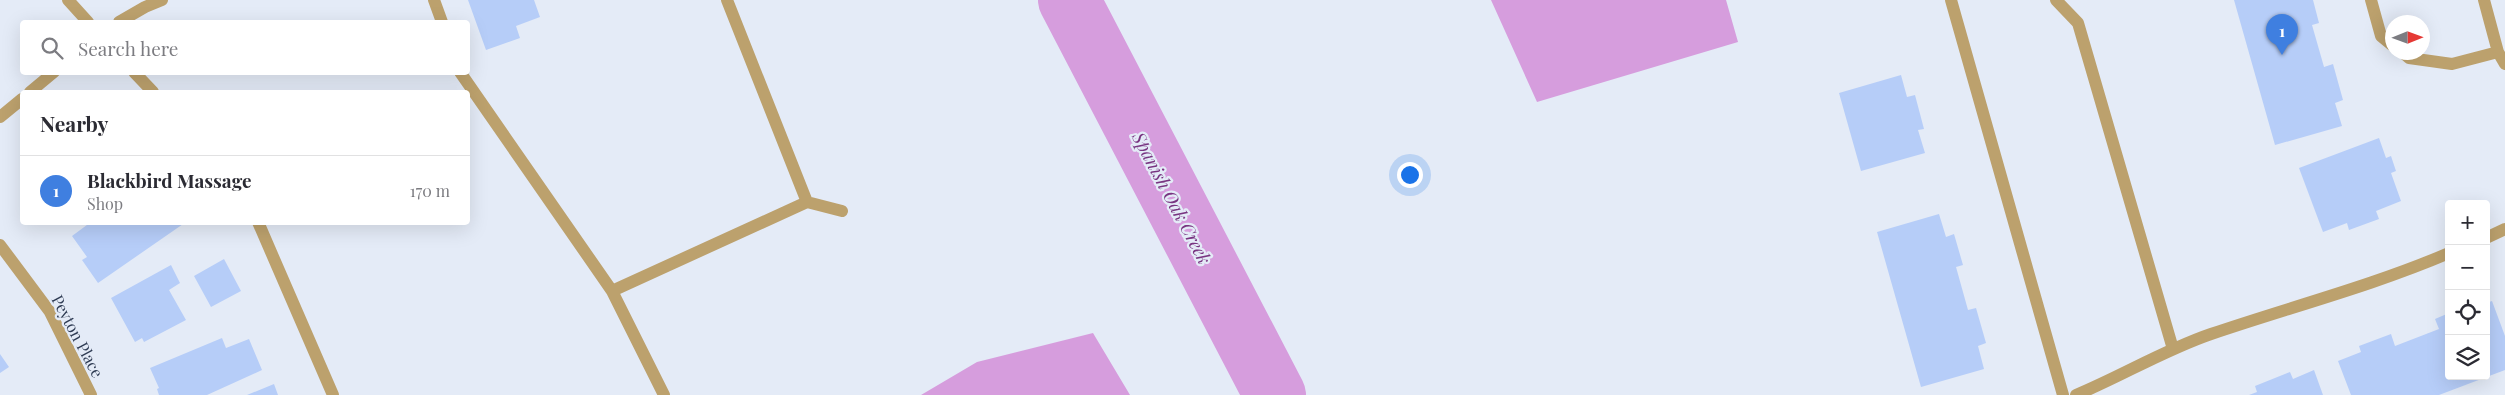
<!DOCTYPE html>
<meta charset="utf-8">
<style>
body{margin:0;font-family:"Playfair Display",serif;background:#f7f7f7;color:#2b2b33}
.controls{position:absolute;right:15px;bottom:15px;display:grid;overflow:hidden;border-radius:5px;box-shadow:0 5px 20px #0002}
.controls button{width:45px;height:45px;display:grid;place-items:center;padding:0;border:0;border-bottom:1px solid #e1e1e2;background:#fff;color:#2b2b33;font:25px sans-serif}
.compass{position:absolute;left:2385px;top:15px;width:45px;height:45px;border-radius:50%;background:#fff;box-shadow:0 5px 20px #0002;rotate:89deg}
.you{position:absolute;left:1409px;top:174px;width:18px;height:18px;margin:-12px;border:4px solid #fff;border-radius:50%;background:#1a73e8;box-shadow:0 0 0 8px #1a73e833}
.badge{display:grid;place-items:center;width:32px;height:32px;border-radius:50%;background:#ea580c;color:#fff;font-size:16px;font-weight:700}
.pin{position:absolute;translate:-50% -41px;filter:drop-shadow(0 1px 2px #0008)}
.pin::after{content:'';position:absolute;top:26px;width:18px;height:15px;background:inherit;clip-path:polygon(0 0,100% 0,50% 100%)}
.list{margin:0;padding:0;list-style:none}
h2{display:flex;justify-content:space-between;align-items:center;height:65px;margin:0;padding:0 20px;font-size:21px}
h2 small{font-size:16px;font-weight:400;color:#7c7c81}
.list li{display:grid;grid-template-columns:32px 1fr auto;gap:15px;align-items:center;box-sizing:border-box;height:70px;padding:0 20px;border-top:1px solid #e1e1e2}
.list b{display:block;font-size:19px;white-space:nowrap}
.list p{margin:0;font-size:16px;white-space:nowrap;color:#7c7c81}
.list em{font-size:16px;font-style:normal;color:#7c7c81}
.icon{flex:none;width:28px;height:28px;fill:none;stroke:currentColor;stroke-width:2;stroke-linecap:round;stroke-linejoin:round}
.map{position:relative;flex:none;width:2505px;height:395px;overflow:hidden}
.search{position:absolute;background:#fff;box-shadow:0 5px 20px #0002;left:20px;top:20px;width:450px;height:55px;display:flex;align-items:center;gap:12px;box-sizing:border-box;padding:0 18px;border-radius:5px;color:#7c7c81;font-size:19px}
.panel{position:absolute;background:#fff;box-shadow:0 5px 20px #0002;left:20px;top:90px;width:450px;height:135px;border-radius:5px}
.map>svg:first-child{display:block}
.water{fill:#d69ddd}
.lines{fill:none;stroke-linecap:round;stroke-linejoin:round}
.river{stroke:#d69ddd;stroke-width:62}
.building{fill:#b6cdf8}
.minor{stroke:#bca16d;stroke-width:12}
.labels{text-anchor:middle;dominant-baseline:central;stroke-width:4.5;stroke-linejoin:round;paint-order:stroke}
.street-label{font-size:16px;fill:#2f3c54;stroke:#e4ebf7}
.water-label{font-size:18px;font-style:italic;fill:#783481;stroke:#e4ebf7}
</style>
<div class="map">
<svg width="2505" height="395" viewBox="0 0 2505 395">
<rect width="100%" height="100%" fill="#e4ebf7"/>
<path class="water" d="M1491 0H1726L1738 42 1537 102Z
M1093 333 1130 395H921L977 362Z"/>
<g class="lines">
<path class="river" d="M1069 0 1275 395"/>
</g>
<path class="building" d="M468 0H534L540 17 516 26 520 38 486 50Z
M2234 0H2313L2319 23 2312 25 2324 67 2333 64 2343 100 2335 103 2342 126 2275 145Z
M1901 75 1907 97 1915 95 1924 129 1918 130 1925 153 1861 171 1839 93Z
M2379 138 2386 158 2391 156 2396 171 2391 173 2401 201 2376 211 2379 219 2349 230 2347 223 2323 232 2299 168Z
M1939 214 1946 237 1954 234 1963 265 1956 267 1968 310 1976 308 1986 343 1978 346 1984 369 1921 387 1877 232Z
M91 222H186L98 283 82 260 87 257 72 236Z
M224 259 241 291 211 307 194 276Z
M171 265 180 283 169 290 186 320 144 342 142 338 135 342 111 298Z
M2492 301 2505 336V370L2439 395H2351L2338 361 2361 352 2359 346 2391 334 2395 346 2439 329 2435 319 2449 313V376H2486V303Z
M222 338 226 348 249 339 262 370 207 395H159L157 389 159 388 150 368Z
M0 354 9 367 0 373Z
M2314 370 2323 395H2249L2257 392 2255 386 2290 372 2293 379Z
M274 384 278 395H247Z"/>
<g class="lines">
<path class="minor" d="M68 0 88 22
M434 0 442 22
M1951 0 2063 395
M2056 0 2078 23 2173 349
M2371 0 2381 36 2392 45
M2484 0 2498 52
M119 22 145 7 162 0
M2402 52 2409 58 2452 64 2498 52 2505 64
M134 72 153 92
M460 72 612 291 664 395
M30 92 54 72
M0 117 22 99
M807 202 842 211
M258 222 333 395
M2486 238 2505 229
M0 245 50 312 91 395
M612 291 807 202 727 0
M2076 395C2122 376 2164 350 2211 334 2290 307 2372 286 2449 253"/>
</g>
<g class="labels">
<g class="street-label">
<text transform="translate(78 336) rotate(62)">Peyton Place</text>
</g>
<g class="water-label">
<text transform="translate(1172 198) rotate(62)">Spanish Oak Creek</text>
</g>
</g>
</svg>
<div class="controls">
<button>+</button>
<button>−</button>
<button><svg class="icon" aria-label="locate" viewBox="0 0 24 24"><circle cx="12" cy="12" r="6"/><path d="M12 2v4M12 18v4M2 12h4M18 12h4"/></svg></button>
<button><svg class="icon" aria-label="layers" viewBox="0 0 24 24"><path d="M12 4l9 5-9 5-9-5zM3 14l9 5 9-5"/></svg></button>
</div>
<svg class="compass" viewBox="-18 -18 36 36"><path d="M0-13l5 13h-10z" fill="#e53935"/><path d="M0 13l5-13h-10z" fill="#7c7c81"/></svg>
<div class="you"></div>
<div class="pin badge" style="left:2282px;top:55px;background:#3f7fe0">1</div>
<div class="search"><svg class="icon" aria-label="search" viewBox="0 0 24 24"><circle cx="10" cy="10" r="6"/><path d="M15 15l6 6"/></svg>Search here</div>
<section class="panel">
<h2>Nearby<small></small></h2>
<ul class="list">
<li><span class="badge" style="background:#3f7fe0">1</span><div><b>Blackbird Massage</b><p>Shop</p></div><em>170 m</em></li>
</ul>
</section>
</div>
